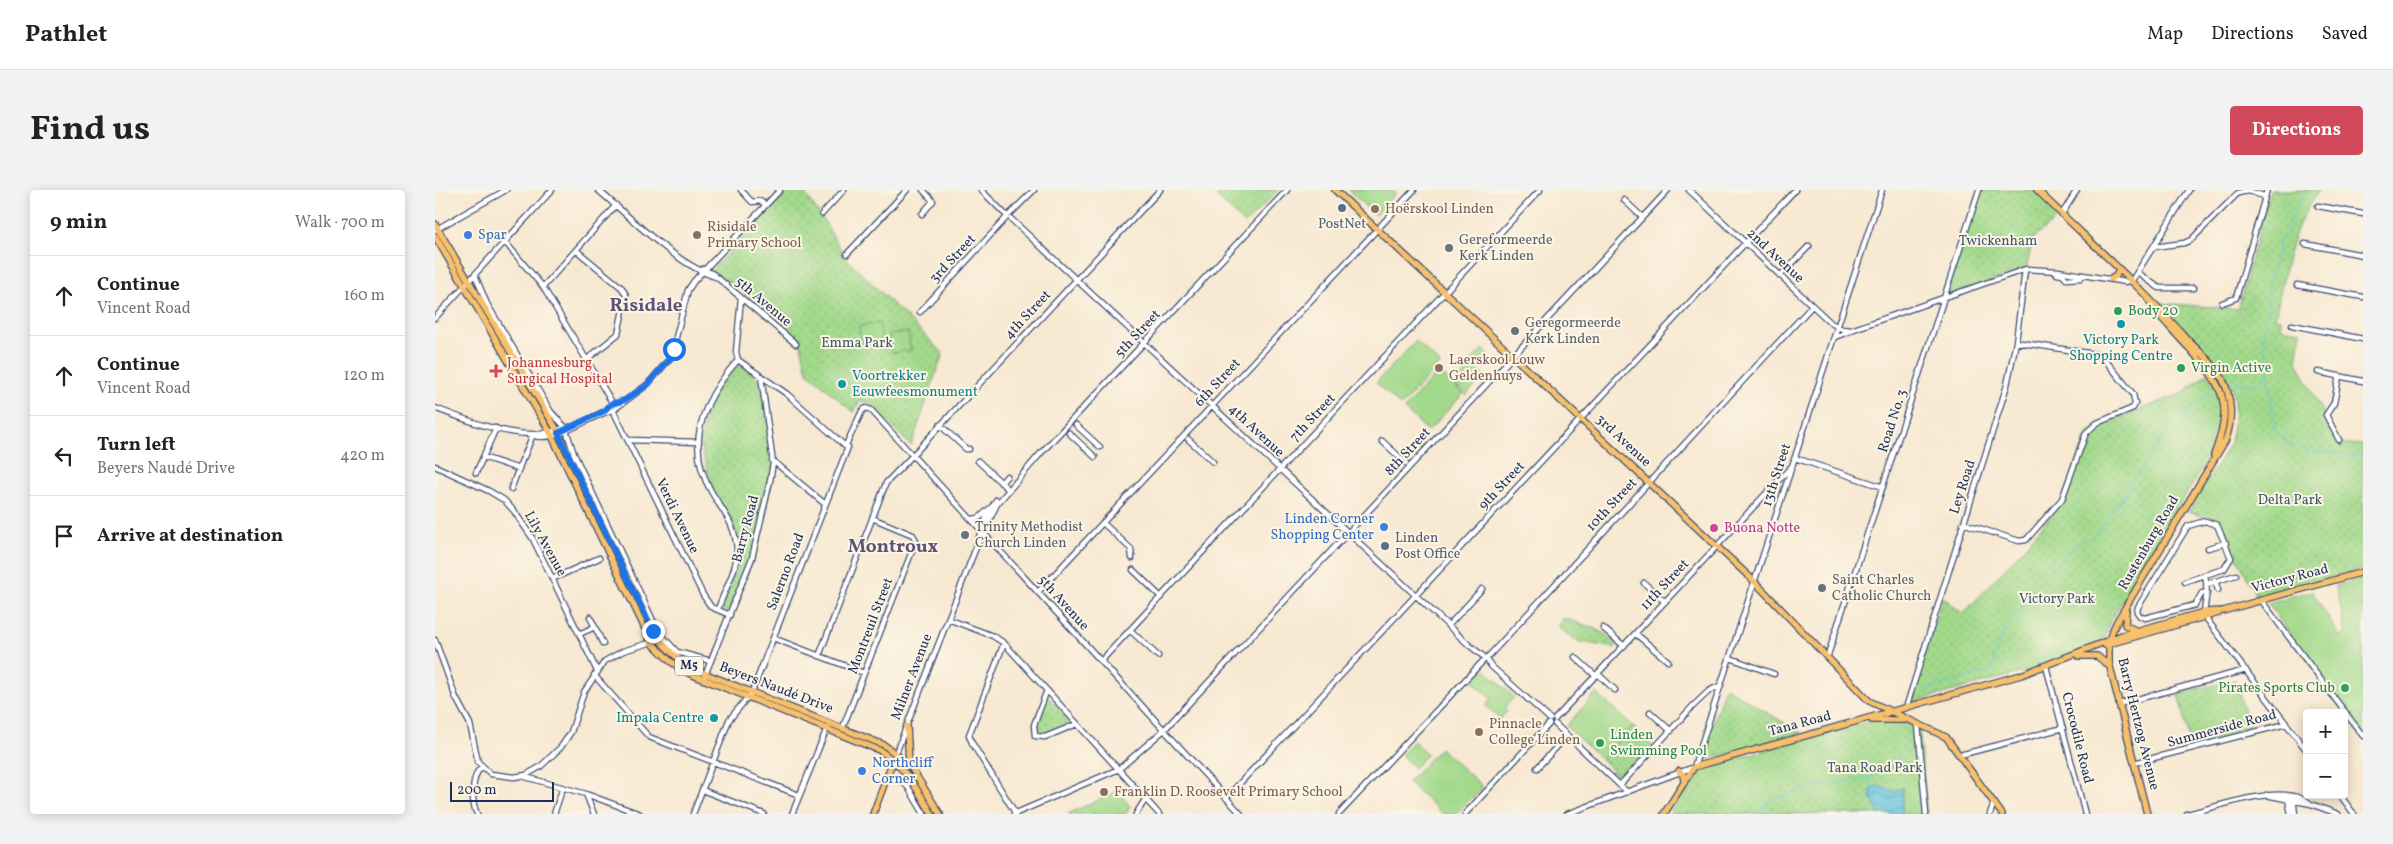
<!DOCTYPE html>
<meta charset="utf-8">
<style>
body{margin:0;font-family:Vollkorn,serif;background:#f2f2f2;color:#222}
.controls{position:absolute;right:15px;bottom:15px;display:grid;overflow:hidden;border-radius:5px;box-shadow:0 2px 12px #0003}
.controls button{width:45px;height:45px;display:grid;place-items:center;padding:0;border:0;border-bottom:1px solid #e0e0e0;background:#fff;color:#222;font:25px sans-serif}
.scale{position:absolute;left:15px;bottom:12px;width:104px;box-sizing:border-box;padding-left:5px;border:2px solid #1b2f5e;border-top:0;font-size:14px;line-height:18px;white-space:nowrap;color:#1b2f5e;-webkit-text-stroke:4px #fcf5e5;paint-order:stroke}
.stop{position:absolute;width:15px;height:15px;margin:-11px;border:4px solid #1a73e8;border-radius:50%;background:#fff}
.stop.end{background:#1a73e8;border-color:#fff;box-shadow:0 1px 5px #0008}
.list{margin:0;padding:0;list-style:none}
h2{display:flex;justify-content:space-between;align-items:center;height:65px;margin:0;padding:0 20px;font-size:21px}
h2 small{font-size:16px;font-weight:400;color:#767676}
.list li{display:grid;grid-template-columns:32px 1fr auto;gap:15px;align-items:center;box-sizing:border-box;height:80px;padding:0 20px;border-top:1px solid #e0e0e0}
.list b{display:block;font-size:19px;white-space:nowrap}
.list p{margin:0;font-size:16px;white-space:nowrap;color:#767676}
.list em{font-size:16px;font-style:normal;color:#767676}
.icon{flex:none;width:28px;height:28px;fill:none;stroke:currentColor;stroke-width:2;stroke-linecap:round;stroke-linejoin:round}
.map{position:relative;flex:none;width:1928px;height:624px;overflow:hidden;border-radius:5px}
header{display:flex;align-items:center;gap:30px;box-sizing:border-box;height:70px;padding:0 25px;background:#fff;border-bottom:1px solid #e0e0e0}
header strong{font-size:24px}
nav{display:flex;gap:28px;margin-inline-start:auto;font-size:18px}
.intro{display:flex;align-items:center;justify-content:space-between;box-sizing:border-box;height:120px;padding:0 30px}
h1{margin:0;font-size:35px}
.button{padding:12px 22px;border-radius:5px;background:#d1495b;color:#fff;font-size:18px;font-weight:700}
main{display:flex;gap:30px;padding:0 30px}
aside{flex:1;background:#fff;border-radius:5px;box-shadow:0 2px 12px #0003}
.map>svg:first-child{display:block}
.grass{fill:url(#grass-dots);stroke:#5e8474}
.garden{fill:#a2d98b;stroke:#5e8474}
.water{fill:url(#water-waves);stroke:#3e7a9e}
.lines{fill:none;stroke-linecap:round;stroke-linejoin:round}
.stream{stroke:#60c5dd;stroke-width:1}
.minor-casing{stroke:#3c4b6f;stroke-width:7}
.major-casing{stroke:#3c4b6f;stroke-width:8}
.minor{stroke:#fff;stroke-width:4.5}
.major{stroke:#f7c06c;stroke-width:5.5}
.route{stroke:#1a73e8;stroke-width:6}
.service-dot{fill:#5c6f8a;stroke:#fcf5e5;stroke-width:2}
.education-dot{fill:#8d6e63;stroke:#fcf5e5;stroke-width:2}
.shop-dot{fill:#3f7fe0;stroke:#fcf5e5;stroke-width:2}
.worship-dot{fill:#6b7280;stroke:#fcf5e5;stroke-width:2}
.leisure-dot{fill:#2e9e5b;stroke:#fcf5e5;stroke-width:2}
.culture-dot{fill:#0f9aa8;stroke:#fcf5e5;stroke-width:2}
.health-dot{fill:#e0444e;stroke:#fcf5e5;stroke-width:2}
.hotel-dot{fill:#d1479c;stroke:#fcf5e5;stroke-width:2}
.labels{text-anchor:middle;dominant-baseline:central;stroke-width:4;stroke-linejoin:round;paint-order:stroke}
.shield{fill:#fcf5e5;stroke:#5e6a86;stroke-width:1}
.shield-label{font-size:12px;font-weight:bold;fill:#1b2f5e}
.education-label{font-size:14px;fill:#785e54;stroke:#fcf5e5;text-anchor:start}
.service-label{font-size:14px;fill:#4e5e75;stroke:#fcf5e5}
.shop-label{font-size:14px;fill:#366cbe;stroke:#fcf5e5;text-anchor:start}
.worship-label{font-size:14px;fill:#5b616d;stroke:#fcf5e5;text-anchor:start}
.park-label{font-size:14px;fill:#3d5a69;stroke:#fcf5e5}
.street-label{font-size:14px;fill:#1b2f5e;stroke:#fcf5e5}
.leisure-label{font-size:14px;fill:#27864d;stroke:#fcf5e5;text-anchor:start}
.culture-label{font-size:14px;fill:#0d838f;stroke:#fcf5e5}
.health-label{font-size:14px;fill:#be3a42;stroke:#fcf5e5;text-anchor:start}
.hotel-label{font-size:14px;fill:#b23c85;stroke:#fcf5e5;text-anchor:start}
.district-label{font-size:19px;font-weight:bold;fill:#5f5279;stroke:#fcf5e5}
</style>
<header>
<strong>Pathlet</strong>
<nav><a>Map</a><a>Directions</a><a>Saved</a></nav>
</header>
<div class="intro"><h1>Find us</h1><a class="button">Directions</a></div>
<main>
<aside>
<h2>9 min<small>Walk · 700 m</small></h2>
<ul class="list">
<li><svg class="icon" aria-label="ahead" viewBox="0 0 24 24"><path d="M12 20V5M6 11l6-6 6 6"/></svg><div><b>Continue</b><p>Vincent Road</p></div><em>160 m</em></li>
<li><svg class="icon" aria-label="ahead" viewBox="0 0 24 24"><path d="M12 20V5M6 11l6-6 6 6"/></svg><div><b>Continue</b><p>Vincent Road</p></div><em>120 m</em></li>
<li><svg class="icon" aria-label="left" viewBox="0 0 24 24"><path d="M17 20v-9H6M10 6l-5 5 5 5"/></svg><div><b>Turn left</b><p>Beyers Naudé Drive</p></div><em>420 m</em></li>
<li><svg class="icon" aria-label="arrive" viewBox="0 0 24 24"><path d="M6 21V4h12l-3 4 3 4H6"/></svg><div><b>Arrive at destination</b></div></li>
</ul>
</aside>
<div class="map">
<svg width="1928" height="624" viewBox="0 0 1928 624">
<defs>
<pattern id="grass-dots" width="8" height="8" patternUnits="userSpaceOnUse" patternTransform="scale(1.25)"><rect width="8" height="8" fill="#a2d98b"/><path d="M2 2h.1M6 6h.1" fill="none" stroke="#8bbb7a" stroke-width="1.8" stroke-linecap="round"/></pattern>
<pattern id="water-waves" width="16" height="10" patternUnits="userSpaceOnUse" patternTransform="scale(1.25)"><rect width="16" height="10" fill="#60c5dd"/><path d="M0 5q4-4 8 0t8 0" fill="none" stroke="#4ea0b6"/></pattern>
</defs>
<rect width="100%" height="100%" fill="#fcf5e5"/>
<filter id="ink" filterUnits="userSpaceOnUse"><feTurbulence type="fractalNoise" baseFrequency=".02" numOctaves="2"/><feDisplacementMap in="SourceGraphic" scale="10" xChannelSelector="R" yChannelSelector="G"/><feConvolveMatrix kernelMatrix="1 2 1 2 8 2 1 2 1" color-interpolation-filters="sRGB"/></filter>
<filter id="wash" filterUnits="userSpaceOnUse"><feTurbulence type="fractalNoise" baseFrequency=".0096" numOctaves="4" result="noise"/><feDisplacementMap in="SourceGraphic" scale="20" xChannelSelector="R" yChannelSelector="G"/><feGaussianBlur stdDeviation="1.12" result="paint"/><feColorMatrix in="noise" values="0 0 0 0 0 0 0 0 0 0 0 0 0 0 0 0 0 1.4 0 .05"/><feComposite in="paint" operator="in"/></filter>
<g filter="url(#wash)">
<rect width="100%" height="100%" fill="#f7e8d1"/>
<path class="grass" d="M353 0H367L389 31 410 67 508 163 476 256 434 212 425 211 418 222 372 182 365 150 294 91 275 82Z
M787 0H843L810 34 781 6Z
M1544 0H1602L1627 24 1598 49 1591 79 1510 107Z
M1836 0H1885C1854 38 1850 82 1840 128L1846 129V138L1866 141 1862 172 1903 253 1928 255V281H1926L1928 286V379L1822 407 1785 334 1754 321 1795 253 1800 223 1798 201 1788 181 1726 113 1803 119 1832 9Z
M303 173 327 192 340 276 322 360 296 424 286 419 307 362 296 329 278 302 265 253 274 209Z
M1772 183C1790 211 1791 217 1784 249L1674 433 1668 454 1614 475 1478 512 1476 505 1508 407 1528 424 1590 357 1628 311 1652 244 1662 236 1748 203Z
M1129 428C1145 434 1172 440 1181 455L1180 458 1142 451 1122 436Z
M1800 490 1816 543 1756 557 1743 504Z
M1290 497 1366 543 1265 571Z
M613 507 635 531 612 543H604L599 535 609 509Z
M1455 526 1484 539 1492 624H1234L1262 579Z
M1198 536 1218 557 1186 588 1166 569Z"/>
<path class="garden" d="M913 0H958L961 3 940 25Z
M444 133 447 152 427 155 424 136Z
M473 142 476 160 457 163 454 145Z
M981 151 1005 174 966 216 941 193Z
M1048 159 1054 165 1041 178 1050 186 1031 205 1019 194 1038 175 1035 172Z
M1004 181 1028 204 993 241 969 219Z
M1928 388V548L1833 413 1877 401 1905 447 1911 443 1901 396Z
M1049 479 1079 507 1069 518 1072 522 1065 529 1051 516 1056 508 1037 491Z
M1161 503 1198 536 1166 569 1131 536Z
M979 551 992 564 979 578 966 565Z
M1005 558 1046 595 1047 599 1020 624H1008L973 592Z
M682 601 695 616 691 624H633Z"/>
<path class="water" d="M1442 596 1458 601 1468 597 1467 624H1444L1436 608V598Z"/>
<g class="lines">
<path class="stream" d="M1870 0 1844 53 1834 92 1833 122 1828 139 1840 239 1854 254 1884 262 1928 266
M1794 197 1804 193 1821 195 1833 185
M1490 500 1557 481C1559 471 1560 460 1564 451 1576 427 1619 373 1640 356 1648 350 1659 346 1665 338 1700 296 1731 223 1784 201
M1437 598 1435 588 1453 581 1472 553
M1323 624 1336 610 1375 597 1435 588"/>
</g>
</g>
<g filter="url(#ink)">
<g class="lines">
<defs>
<path id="minor" d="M163 0C195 27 242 75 281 87
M306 0 317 12 325 11 331 15
M546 0 572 26
M1254 0 1396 133 1407 139 1416 140 1591 79 1623 81 1691 92
M1189 10 1207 27
M1883 16 1928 24
M387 24 409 0
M487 24 498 11 488 0
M575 24 599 0
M1627 24 1642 0
M576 29 1034 455 1048 466
M0 40 71 0
M70 52 108 97 178 214
M1870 54 1928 65
M1719 57 1749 53 1756 50 1803 3 1813 1 1829 6
M141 60 187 98 191 105 183 144 151 170
M412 64 472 0
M268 79 278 84 361 154
M1702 82 1724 98H1759
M1622 84 1628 85 1631 89 1646 88
M40 85 52 114 116 222 130 237 139 264 223 441 242 462 276 471
M1345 86 1374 56
M1696 92 1754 0
M1862 95 1928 107
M108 97 181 15
M1787 113 1801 108 1832 0
M485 122 572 27
M0 128 117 0
M1857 135 1928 149
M1400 147 1415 141
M303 170 352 204 410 256
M1883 182 1928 191
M1904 186 1899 213 1891 225 1904 250
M175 217a3 3 0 1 1 6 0a3 3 0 1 1-6 0Z
M0 218C31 230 71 246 105 244 115 243 125 238 135 237
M181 218 213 194 236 167 253 100 259 91 345 0
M178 220 268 405 276 417 295 425
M505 235 531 259H534
M641 235 665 257
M634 243 660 267
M100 246C123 252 154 226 177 220
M753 249 778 272
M194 250 264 252
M947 251 971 273
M412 253 427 221 431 218 436 220 806 624
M48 267 84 279
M89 267 98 244
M1360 268 1448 297
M337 270 390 314
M543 271 573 299
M0 276 54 301 69 310 79 321 98 349 162 481
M41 283 61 238
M566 293 572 286
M76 299 87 270
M537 329 544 328 554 319
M668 333 696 359 697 368
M1528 333 1584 351 1591 350 1627 309 1651 243 1662 233 1698 218 1700 214 1698 204 1666 165 1581 152
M541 355 553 323 561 310
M1773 358 1791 353
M698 380 726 407
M117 389 164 368
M1780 391 1783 400
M1750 392 1770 385
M1209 393 1230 412
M1772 394 1801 385
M603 402 979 0
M1826 410 1928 546
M283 419C288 404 303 377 302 361 301 335 289 323 277 303 248 254 269 208 303 170L301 162 306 108
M1769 422C1771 409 1773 399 1770 385L1789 379 1796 368 1782 335 1770 331 1753 336 1703 417 1702 422 1705 426 1710 428 1760 415 1767 403H1772
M155 427 168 454
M1770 427 1872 561
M513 429 558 446 569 453 724 624
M1013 436 1047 399
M1168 438 1189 456
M695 440 723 466
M144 444 160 437
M1201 444 1233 471
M338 448 429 483
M0 450 21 508 35 534 43 572 56 584 79 587 91 585 105 577 126 557 136 542 149 502 170 471 188 461 224 450
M569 453 534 545 537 553 581 624
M384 466 451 293 478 265 725 0
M1140 467 1161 486
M1051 468 1056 476 1115 529
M1295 468 1339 484
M1392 468 1544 0
M1051 469 1377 116
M666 471 1105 0
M1611 476 1650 624
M1163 484 1180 500
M159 485 214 547 364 605
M268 490 317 368 335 291 338 273 326 186
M612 500 599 535 600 546 610 547 642 534
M1684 514 1811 480
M1471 518 1572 195 1581 152 1590 80
M1215 522 1236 541
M1120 529 1356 277
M1120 534 1192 602
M1483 535 1491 624
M408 537 481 351 478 345 437 328
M461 563 540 360 562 314 606 263 852 0
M1525 565 1628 538
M1699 573 1851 534
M1102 578 1132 546
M87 586 151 604 205 624
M462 587 473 597 489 624
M1185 595 1257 517 1274 501 1286 495
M267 600 329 624
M151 604 159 624
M1831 605 1876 614 1903 624
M1905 605 1919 624
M791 608 1360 0
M1853 608 1856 624
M1858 608 1860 624
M42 624C36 612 36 588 46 577
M119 624 128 597
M258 624 294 530 317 502 413 257
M357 624 392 538
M579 624 684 579 729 540 1233 0
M701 624 710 610
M904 624 1048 471
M1030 624 1114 534
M1132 624 1259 577 1447 0
M1555 624 1559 612
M1752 624C1783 617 1850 591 1876 614"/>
<path id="major" d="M900 0 1320 392 1434 511 1511 547 1567 624
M1602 0C1652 49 1705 96 1751 148 1763 161 1779 173 1787 188 1797 207 1798 232 1790 251L1681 433 1674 449V473L1712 624
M0 34 122 240 219 441C231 462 249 474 271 484L449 555 474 574 505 624
M0 46 115 242 217 453 235 471 253 483 444 560C470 576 482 599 497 624
M1676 89 1681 86 1684 80
M1713 108 1719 120C1732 133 1743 147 1756 160 1790 198 1798 215 1779 265
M1691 421 1690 435 1700 440
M1670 455 1784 423
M1644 466H1662L1673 475
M1437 530H1470
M472 536 474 574
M1244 581 1248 585 1249 591
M438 624 459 568
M1229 624 1259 577 1586 485 1687 445 1769 422 1788 421 1928 382"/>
</defs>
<use href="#minor" class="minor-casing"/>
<use href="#major" class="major-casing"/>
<use href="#minor" class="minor"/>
<use href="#major" class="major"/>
</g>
</g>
<g class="lines" filter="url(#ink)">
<path class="route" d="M218 441 123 243 169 221 176 214 190 210 211 196 236 167 239 159"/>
</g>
<g class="service-dot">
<circle cx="907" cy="18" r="5"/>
<circle cx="950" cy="356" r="5"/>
</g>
<g class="education-dot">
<circle cx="940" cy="19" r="5"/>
<circle cx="262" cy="45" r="5"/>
<circle cx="1004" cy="178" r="5"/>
<circle cx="1044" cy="542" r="5"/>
<circle cx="669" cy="602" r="5"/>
</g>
<g class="shop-dot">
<circle cx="33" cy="45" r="5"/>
<circle cx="949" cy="337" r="5"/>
<circle cx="427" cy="581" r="5"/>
</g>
<g class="worship-dot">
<circle cx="1014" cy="58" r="5"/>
<circle cx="1080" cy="141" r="5"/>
<circle cx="530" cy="345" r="5"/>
<circle cx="1387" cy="398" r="5"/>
</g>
<g class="leisure-dot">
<circle cx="1683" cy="121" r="5"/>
<circle cx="1746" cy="178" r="5"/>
<circle cx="1910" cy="498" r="5"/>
<circle cx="1165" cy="553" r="5"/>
</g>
<g class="culture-dot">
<circle cx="1686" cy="134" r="5"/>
<circle cx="407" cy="194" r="5"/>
<circle cx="279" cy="528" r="5"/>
</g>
<path class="health-dot" d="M58.5 173.5h5v5h5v5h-5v5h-5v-5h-5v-5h5z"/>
<circle class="hotel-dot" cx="1279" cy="338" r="5"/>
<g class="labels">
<rect class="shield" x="240" y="466.5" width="28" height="19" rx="4"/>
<g class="shield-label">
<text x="254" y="476">M5</text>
</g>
<g class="education-label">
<text x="950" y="19">Hoërskool Linden</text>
<text x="272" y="37">Risidale<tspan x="272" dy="16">Primary School</tspan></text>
<text x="1014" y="170">Laerskool Louw<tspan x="1014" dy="16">Geldenhuys</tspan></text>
<text x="1054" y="534">Pinnacle<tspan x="1054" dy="16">College Linden</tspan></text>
<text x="679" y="602">Franklin D. Roosevelt Primary School</text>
</g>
<g class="service-label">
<text x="907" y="34">PostNet</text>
<text x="960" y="348" text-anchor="start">Linden<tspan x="960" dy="16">Post Office</tspan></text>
</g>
<g class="shop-label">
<text x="43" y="45">Spar</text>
<text x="939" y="329" text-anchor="end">Linden Corner<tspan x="939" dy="16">Shopping Center</tspan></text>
<text x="437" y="573">Northcliff<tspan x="437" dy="16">Corner</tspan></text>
</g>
<g class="worship-label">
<text x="1024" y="50">Gereformeerde<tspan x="1024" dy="16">Kerk Linden</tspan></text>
<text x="1090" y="133">Geregormeerde<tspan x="1090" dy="16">Kerk Linden</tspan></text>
<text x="540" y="337">Trinity Methodist<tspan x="540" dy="16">Church Linden</tspan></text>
<text x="1397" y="390">Saint Charles<tspan x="1397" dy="16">Catholic Church</tspan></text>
</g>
<g class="park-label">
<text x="1563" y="51">Twickenham</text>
<text x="422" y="153">Emma Park</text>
<text x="1855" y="310">Delta Park</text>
<text x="1622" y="409">Victory Park</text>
<text x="1440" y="578">Tana Road Park</text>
</g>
<g class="street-label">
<text transform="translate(1340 66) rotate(43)">2nd Avenue</text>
<text transform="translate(518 69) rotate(-47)">3rd Street</text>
<text transform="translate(328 112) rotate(40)">5th Avenue</text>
<text transform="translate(593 125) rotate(-47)">4th Street</text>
<text transform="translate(703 144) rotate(-47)">5th Street</text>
<text transform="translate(783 193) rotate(-47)">6th Street</text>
<text transform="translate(878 228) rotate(-47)">7th Street</text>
<text transform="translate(1458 231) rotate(-72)">Road No. 3</text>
<text transform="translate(821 241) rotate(43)">4th Avenue</text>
<text transform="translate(1188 251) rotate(43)">3rd Avenue</text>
<text transform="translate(973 262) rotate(-47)">8th Street</text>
<text transform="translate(1342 285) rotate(-72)">13th Street</text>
<text transform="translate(1067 296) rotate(-47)">9th Street</text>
<text transform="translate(1528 297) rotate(-72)">Ley Road</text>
<text transform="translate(1177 315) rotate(-47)">10th Street</text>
<text transform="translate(242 326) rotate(64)">Verdi Avenue</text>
<text transform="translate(311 339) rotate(-75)">Barry Road</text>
<text transform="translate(1714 353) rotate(-60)">Rustenburg Road</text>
<text transform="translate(110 354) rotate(61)">Lily Avenue</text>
<text transform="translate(351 382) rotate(-69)">Salerno Road</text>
<text transform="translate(1855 389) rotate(-15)">Victory Road</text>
<text transform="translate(1230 395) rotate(-47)">11th Street</text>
<text transform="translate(628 413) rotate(48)">5th Avenue</text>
<text transform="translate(436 436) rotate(-69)">Montreuil Street</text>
<text transform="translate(477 487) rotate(-69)">Milner Avenue</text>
<text transform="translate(341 498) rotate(21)">Beyers Naudé Drive</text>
<text transform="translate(1365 534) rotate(-15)">Tana Road</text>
<text transform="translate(1703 534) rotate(76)">Barry Hertzog Avenue</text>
<text transform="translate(1787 539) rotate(-15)">Summerside Road</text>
<text transform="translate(1642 548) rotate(76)">Crocodile Road</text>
</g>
<g class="leisure-label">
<text x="1693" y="121">Body 20</text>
<text x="1756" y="178">Virgin Active</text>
<text x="1900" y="498" text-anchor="end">Pirates Sports Club</text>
<text x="1175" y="545">Linden<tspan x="1175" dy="16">Swimming Pool</tspan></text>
</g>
<g class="culture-label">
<text x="1686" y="150">Victory Park<tspan x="1686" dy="16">Shopping Centre</tspan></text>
<text x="417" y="186" text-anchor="start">Voortrekker<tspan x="417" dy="16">Eeuwfeesmonument</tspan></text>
<text x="269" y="528" text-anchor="end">Impala Centre</text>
</g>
<g class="health-label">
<text x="72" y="173">Johannesburg<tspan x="72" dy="16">Surgical Hospital</tspan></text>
</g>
<g class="hotel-label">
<text x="1289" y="338">Buona Notte</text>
</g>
<g class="district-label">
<text x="211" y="116">Risidale</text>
<text x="458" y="357">Montroux</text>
</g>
</g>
</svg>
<div class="controls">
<button>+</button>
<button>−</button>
</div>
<div class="scale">200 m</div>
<div class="stop" style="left:239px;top:159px"></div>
<div class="stop end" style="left:218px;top:441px"></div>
</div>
</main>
